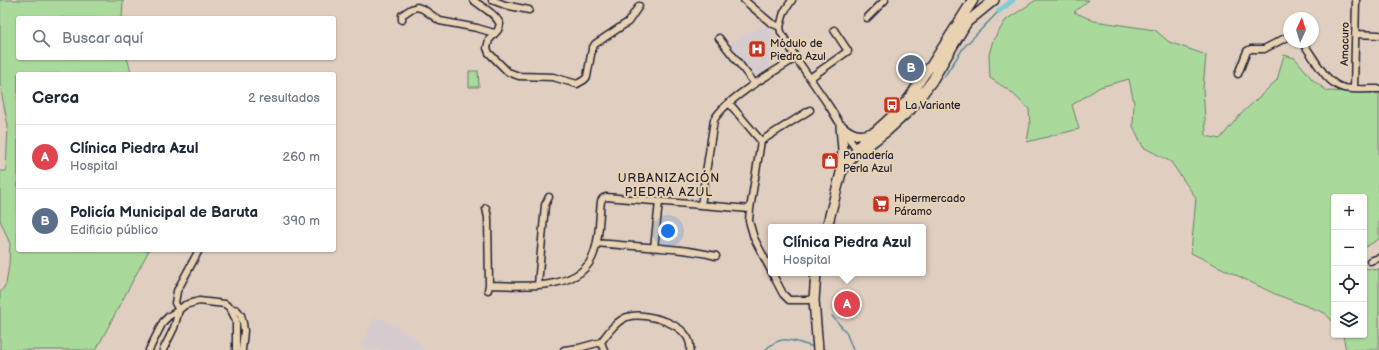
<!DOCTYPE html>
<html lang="es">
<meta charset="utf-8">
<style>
body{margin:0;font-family:"Balsamiq Sans",sans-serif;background:#f6f6f7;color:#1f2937}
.controls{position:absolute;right:12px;bottom:12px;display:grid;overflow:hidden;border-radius:4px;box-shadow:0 1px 3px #0004}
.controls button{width:36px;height:36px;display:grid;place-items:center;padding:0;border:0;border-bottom:1px solid #e0e1e3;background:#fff;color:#1f2937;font:20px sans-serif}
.compass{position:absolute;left:1283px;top:12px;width:36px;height:36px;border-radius:50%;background:#fff;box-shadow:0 1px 3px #0004;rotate:4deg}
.you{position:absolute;left:668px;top:231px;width:14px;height:14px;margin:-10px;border:3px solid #fff;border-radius:50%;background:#1a73e8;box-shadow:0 0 0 6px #1a73e833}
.badge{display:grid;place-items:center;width:26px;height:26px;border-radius:50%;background:#2563eb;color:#fff;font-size:13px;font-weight:700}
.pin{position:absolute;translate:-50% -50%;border:2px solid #fff;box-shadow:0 1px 4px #0006}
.popup{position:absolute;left:768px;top:224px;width:158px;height:52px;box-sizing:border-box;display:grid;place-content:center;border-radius:4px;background:#fff;filter:drop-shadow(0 1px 3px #0005);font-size:13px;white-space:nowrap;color:#747a83}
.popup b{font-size:15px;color:#1f2937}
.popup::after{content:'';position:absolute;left:50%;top:100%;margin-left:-8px;border:8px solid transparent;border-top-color:#fff}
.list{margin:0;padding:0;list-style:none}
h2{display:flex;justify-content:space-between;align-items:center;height:52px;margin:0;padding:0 16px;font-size:17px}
h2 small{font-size:13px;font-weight:400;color:#747a83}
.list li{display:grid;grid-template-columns:26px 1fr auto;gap:12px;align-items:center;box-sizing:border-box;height:64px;padding:0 16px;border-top:1px solid #e0e1e3}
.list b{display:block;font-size:15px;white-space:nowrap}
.list p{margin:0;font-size:13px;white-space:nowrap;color:#747a83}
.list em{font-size:13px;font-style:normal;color:#747a83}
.icon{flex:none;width:22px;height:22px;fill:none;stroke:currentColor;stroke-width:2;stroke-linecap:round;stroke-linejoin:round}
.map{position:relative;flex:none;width:1379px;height:350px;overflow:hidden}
.search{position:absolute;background:#fff;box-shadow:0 1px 3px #0004;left:16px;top:16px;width:320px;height:44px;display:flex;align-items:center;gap:10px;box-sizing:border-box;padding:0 14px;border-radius:4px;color:#747a83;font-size:15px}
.panel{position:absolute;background:#fff;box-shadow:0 1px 3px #0004;left:16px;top:72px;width:320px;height:180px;border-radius:4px}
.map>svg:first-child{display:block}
.built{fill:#d6ccd0}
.green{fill:#aada9b;stroke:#667e6b}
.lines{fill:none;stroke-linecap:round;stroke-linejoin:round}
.stream{stroke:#59879a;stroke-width:1.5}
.canal{stroke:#7dcbda;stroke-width:5}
.street-casing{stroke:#22223b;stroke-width:9}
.primary-casing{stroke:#22223b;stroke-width:12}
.street{stroke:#e8d2b2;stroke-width:6}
.primary{stroke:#e8d2b2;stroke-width:9}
.labels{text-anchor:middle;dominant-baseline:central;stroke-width:4;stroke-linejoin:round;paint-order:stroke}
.poi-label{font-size:11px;fill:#22223b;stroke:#e8d2b2;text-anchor:start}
.street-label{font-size:11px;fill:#22223b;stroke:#e8d2b2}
.neighbourhood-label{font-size:12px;letter-spacing:1px;fill:#22223b;stroke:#e8d2b2}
</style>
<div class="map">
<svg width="1379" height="350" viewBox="0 0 1379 350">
<rect width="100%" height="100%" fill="#e0cfc0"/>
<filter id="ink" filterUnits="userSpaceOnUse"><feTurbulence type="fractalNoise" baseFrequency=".025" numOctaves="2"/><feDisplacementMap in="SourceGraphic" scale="8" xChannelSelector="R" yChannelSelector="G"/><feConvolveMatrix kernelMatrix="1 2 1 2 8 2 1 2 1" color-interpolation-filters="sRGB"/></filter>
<g filter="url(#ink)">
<path class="built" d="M768 26 785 55 755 77 727 44 760 27Z
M375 316 397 327 417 340 424 349 423 350H369L360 346Z"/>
<path class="green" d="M0 0H123L122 18H18V58H127L132 74H18V250H149L96 350H0V293L6 284 9 265 10 244 0 220V171H6L8 126 0 86Z
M1036 0H1089L1074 12 1094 21 1155 30 1169 42 1206 55 1203 88 1206 136 1220 139 1239 116 1277 80 1284 55 1295 58 1313 80 1327 91 1379 93V239L1364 248V197H1334V323L1325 313 1275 294 1191 253 1196 198 1171 162 1143 147 1133 126 1134 103 1129 79 1100 87 1072 105 1079 129 1027 142 1030 125 1029 109 1010 91 990 78 989 55 993 40 1006 20Z
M469 71H478L479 87H469Z
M1364 268 1377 270 1379 268V350H1346L1343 335H1364Z"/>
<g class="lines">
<path class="stream" d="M944 77 964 47 999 11
M832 316 846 332 853 350
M822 349 826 350
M765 350C784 332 793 342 814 347"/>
<path class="canal" d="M999 11 1013 0"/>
<defs>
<path id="street" d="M473 0C482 7 495 13 500 24L498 30 489 40 487 48 489 53 508 72 519 76 553 77 577 84 584 80 587 77 592 49 595 44 628 22 639 6
M492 0 505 5 529 10
M744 0 771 23 780 27
M792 0 784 12 780 27 781 32 796 58 829 106 857 151
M867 18 885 0
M402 20V15L411 9 417 7 423 9 440 21 477 28 494 33
M1355 34 1379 35
M719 38 755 84
M1302 42C1314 56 1325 84 1344 88 1355 90 1368 89 1379 89
M1238 74 1247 51 1251 49H1264L1289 36
M810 78 848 51 834 30
M1354 89 1356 0
M729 103 761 141
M486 208 488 218 489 285
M750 209 701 205 714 120C725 99 775 71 796 58
M597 243C636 247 678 247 716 256
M654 248 659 202
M1370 261 1379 258
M771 271 754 238 749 221 750 209 761 141 810 110
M772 273 783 294 789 300H814
M538 285 545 205 549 197
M488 290 489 285C521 286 582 292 594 253 600 237 599 218 601 201L603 198 606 197 701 205
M230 308 236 320V350
M149 350 163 322 169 316 179 310 185 305 199 301 225 304 230 308 237 310 241 315 243 323 244 331 242 350
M163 350 174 328 179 310 175 303 177 291 199 250
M564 350 579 348 601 342
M604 350 601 342C608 333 616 321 627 317 646 311 694 325 690 350"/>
<path id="primary" d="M841 126C851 135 860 138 872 133
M866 147 887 131 911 109 932 81 967 22 994 0
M841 173C845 166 857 152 858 147 875 131 895 116 910 97 917 87 922 75 931 66L973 0
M827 227 841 173 843 150 841 126
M816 273 814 300 818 350"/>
</defs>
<use href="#street" class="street-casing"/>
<use href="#primary" class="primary-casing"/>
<use href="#street" class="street"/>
<use href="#primary" class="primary"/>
</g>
</g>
<defs>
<symbol id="hospital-square" viewBox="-11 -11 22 22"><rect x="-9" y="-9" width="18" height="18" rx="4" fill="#c8321e" stroke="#e8d2b2"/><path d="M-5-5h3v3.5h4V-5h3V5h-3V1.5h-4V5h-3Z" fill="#fff"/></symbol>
<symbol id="bus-square" viewBox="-11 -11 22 22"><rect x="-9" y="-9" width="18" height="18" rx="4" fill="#c8321e" stroke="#e8d2b2"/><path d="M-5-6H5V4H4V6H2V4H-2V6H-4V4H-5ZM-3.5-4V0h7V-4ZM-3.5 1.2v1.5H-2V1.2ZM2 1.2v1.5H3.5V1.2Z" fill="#fff"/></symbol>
<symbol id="shop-square" viewBox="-11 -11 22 22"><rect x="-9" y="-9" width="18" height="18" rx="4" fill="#c8321e" stroke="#e8d2b2"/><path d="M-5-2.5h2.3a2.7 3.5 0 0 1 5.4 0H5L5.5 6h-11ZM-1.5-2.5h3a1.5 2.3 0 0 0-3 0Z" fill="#fff"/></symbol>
<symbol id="supermarket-square" viewBox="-11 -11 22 22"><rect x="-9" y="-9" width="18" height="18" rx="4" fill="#c8321e" stroke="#e8d2b2"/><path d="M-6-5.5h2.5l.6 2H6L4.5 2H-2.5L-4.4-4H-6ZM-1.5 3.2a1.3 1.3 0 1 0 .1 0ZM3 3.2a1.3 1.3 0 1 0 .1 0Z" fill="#fff"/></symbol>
</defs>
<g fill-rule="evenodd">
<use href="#hospital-square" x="747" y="39" width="20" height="20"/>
<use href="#bus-square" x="882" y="95" width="20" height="20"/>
<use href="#shop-square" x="820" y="151" width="20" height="20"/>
<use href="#supermarket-square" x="871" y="194" width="20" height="20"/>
</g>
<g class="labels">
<g class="poi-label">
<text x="770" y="43">Módulo de<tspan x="770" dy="13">Piedra Azul</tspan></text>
<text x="905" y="105">La Variante</text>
<text x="843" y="155">Panadería<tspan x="843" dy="13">Perla Azul</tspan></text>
<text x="894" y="198">Hipermercado<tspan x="894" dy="13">Páramo</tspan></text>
</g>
<g class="street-label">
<text transform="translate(1345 44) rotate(-89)">Amacuro</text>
</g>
<g class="neighbourhood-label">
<text x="669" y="178">URBANIZACIÓN<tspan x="669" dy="14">PIEDRA AZUL</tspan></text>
</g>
</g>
</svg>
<div class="controls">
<button>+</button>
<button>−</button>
<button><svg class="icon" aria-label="locate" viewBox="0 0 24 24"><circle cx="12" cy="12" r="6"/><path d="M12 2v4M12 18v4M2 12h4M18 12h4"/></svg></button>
<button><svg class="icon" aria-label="layers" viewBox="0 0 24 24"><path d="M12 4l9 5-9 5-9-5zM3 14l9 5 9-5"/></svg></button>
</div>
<svg class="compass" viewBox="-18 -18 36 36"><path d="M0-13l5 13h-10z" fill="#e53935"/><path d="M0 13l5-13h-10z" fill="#747a83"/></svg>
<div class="you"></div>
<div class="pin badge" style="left:847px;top:304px;background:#e0444e">A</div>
<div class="popup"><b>Clínica Piedra Azul</b>Hospital</div>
<div class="pin badge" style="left:911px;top:68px;background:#5c6f8a">B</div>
<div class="search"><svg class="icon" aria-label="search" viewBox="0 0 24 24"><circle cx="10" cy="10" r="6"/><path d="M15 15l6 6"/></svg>Buscar aquí</div>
<section class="panel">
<h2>Cerca<small>2 resultados</small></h2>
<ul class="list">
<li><span class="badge" style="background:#e0444e">A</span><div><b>Clínica Piedra Azul</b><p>Hospital</p></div><em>260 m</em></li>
<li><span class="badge" style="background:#5c6f8a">B</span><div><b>Policía Municipal de Baruta</b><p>Edificio público</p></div><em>390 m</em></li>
</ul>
</section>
</div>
